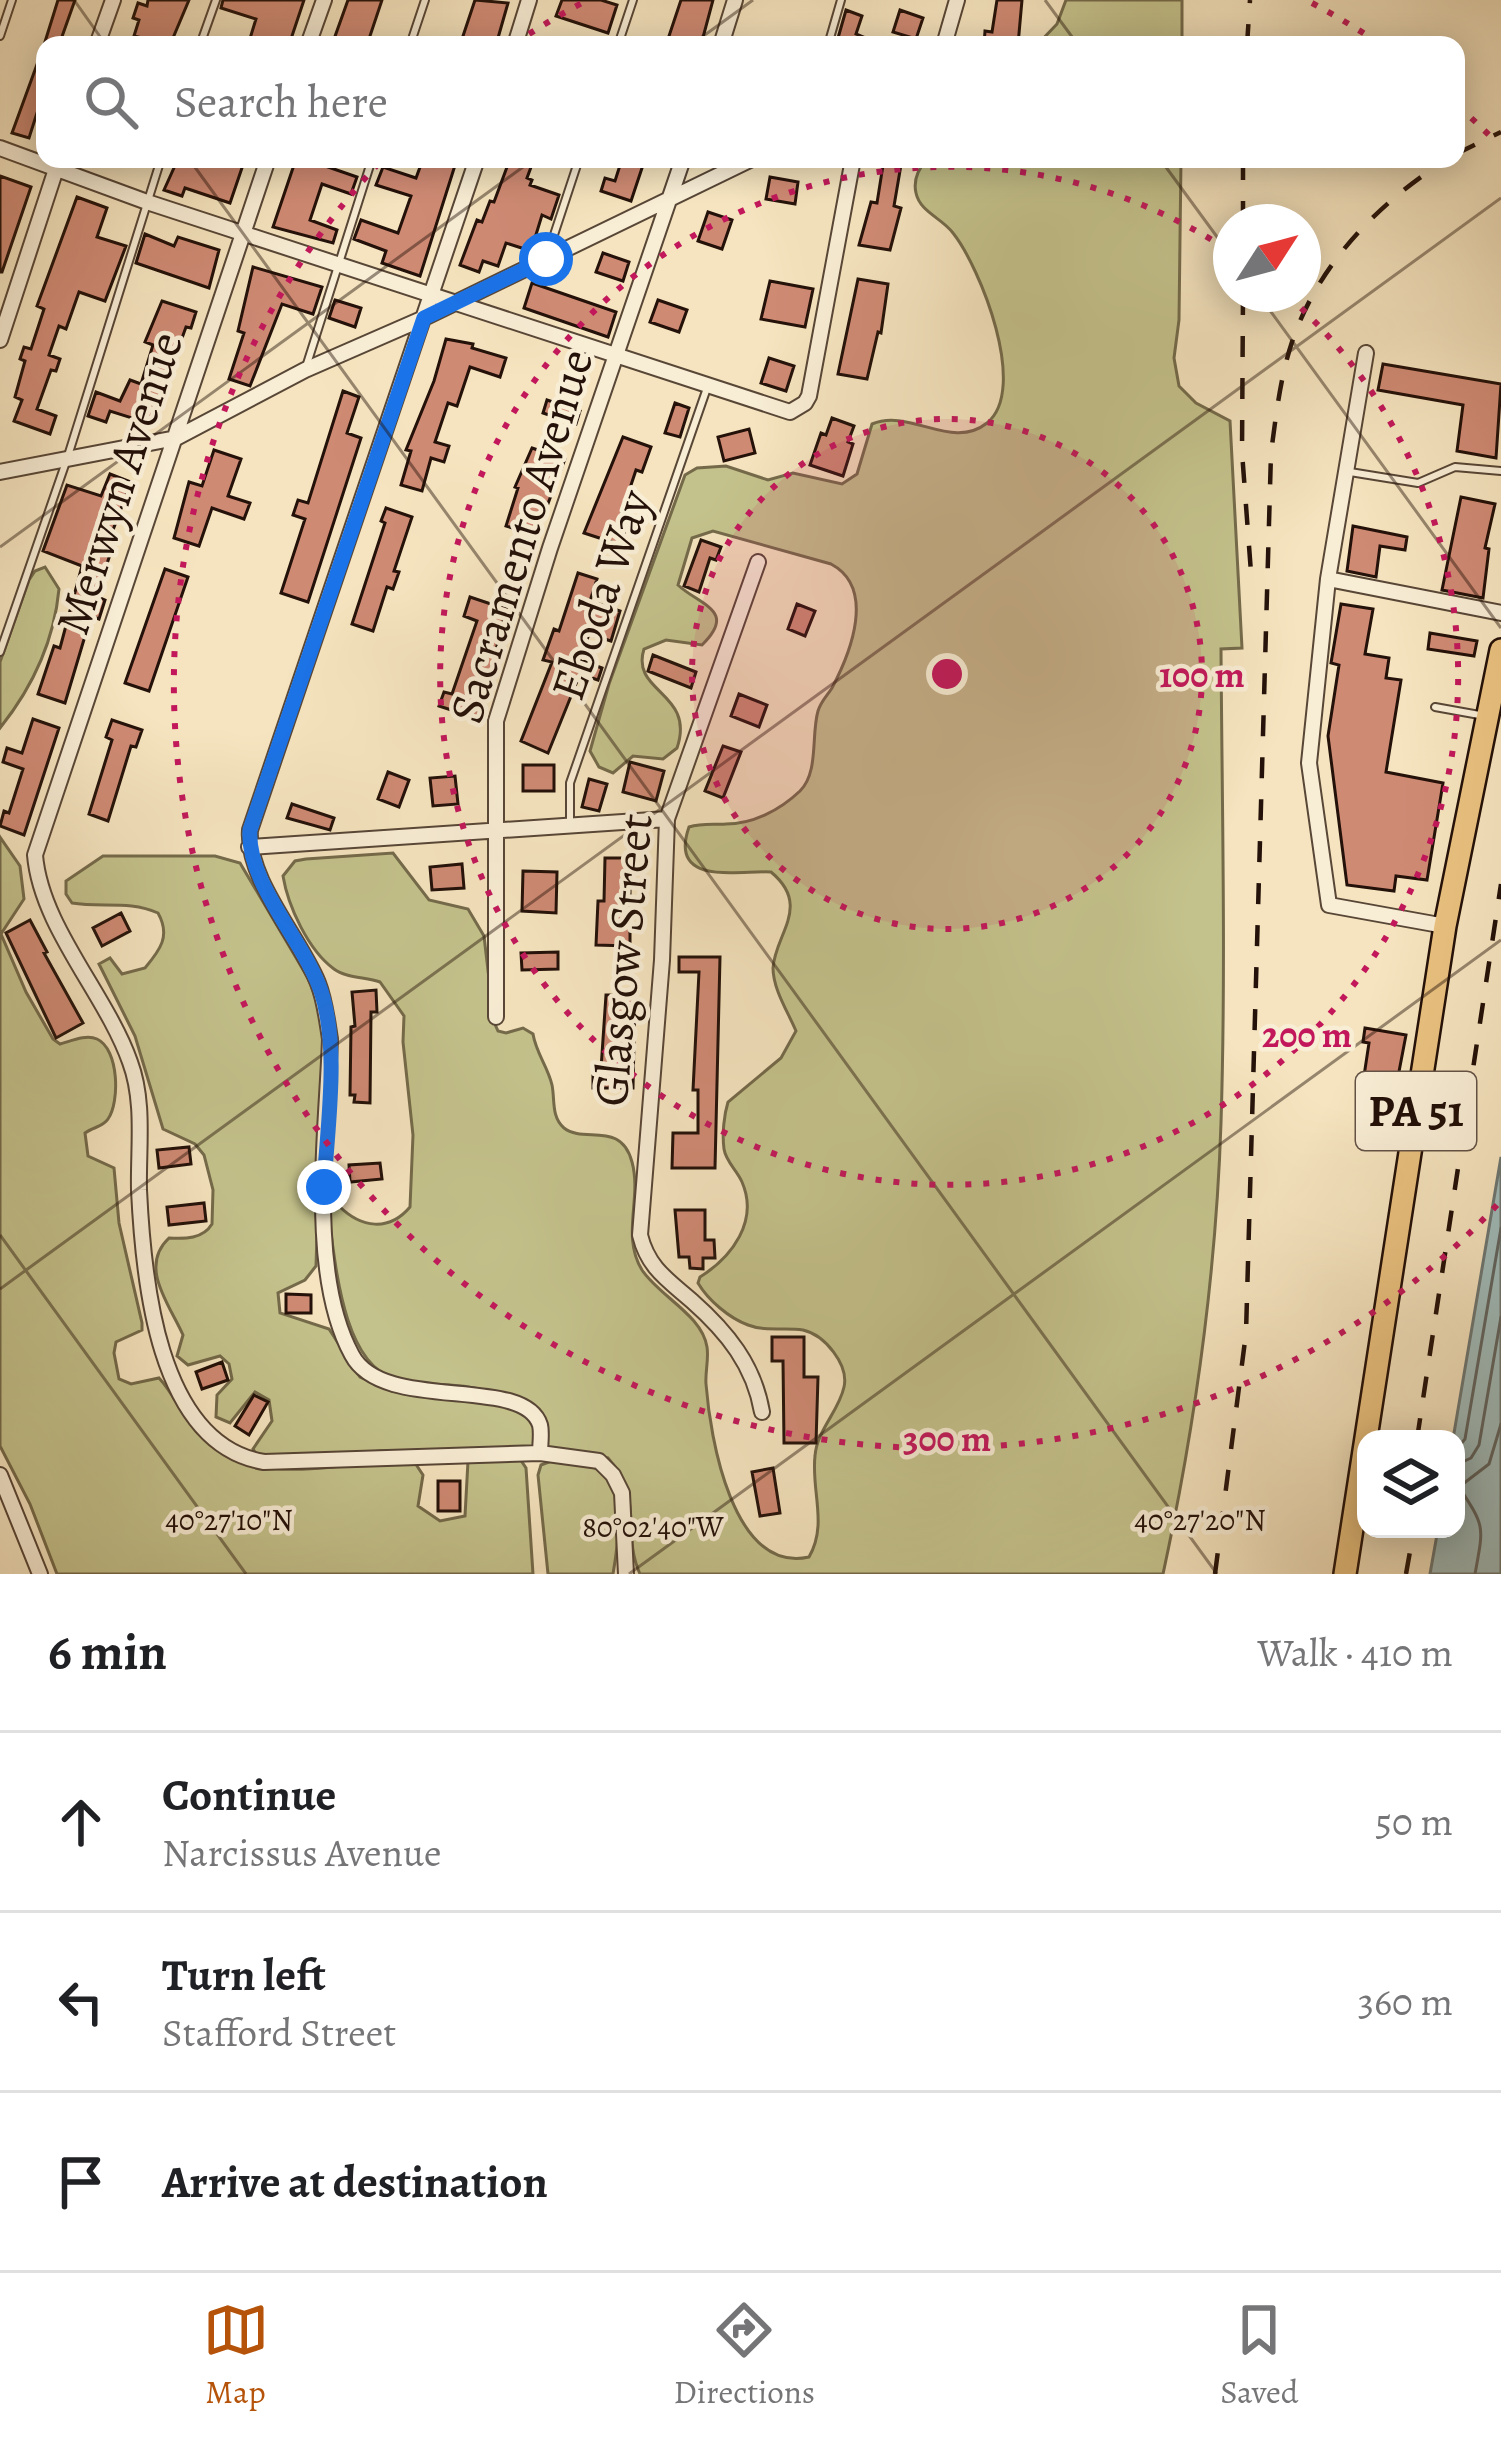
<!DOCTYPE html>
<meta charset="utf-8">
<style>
body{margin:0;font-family:Alegreya,serif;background:#f2f2f2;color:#202124}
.controls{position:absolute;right:36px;bottom:36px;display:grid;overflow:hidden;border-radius:24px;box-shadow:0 6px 30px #0003}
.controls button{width:108px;height:108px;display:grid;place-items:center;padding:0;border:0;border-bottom:3px solid #e0e0e0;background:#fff;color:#202124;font:60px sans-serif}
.compass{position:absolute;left:1213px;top:204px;width:108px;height:108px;border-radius:50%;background:#fff;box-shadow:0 6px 30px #0003;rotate:54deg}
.stop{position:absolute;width:36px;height:36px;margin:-27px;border:9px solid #1a73e8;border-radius:50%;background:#fff}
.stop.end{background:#1a73e8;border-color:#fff;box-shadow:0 3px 12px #0008}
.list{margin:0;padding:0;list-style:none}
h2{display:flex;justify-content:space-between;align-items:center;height:156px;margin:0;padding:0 48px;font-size:51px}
h2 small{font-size:39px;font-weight:400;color:#757577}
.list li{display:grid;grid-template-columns:78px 1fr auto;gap:36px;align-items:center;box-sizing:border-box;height:180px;padding:0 48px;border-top:3px solid #e0e0e0}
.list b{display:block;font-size:45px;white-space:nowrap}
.list p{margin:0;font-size:39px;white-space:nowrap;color:#757577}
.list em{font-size:39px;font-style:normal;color:#757577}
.icon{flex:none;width:66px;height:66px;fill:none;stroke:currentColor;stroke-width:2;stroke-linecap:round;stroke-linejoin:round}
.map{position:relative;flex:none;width:1501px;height:1574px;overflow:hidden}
.search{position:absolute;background:#fff;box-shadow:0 6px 30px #0003;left:36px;right:36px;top:36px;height:132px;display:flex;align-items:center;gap:30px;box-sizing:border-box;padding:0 42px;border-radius:24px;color:#757577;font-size:45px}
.sheet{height:696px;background:#fff}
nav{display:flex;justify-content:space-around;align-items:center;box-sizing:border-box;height:168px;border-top:3px solid #e0e0e0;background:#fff;font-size:33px;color:#757577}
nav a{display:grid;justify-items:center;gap:6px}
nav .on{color:#b45309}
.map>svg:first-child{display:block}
.green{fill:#c4c28c;stroke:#746a4a;stroke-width:3}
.water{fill:#a0bcbb;stroke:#6e7874;stroke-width:3}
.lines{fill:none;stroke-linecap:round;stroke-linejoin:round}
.shore{stroke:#626662;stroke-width:3}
.building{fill:#cf8a74;stroke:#241109;stroke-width:3}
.service-casing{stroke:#584636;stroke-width:10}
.minor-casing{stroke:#584636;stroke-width:18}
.primary-casing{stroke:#241109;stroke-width:26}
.service{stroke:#f8edd5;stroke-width:6}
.minor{stroke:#f8edd5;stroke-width:14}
.primary{stroke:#eac280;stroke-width:21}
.rail{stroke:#241109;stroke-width:4.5;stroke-dasharray:21 21;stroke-linecap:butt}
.route{stroke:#1a73e8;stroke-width:15}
.ticks{fill:none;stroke:#241109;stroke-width:3;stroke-opacity:0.45}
.ring{fill:none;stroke:#c2185b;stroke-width:6;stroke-dasharray:6 12}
.labels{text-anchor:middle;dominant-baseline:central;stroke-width:9;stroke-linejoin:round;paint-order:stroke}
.shield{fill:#f8edd5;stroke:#645346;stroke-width:3}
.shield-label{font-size:45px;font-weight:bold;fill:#241109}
.street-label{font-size:48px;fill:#241109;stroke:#f8edd5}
.ticks-label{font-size:30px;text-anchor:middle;fill:#241109;stroke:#f8edd5;stroke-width:9;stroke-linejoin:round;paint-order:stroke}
.centre{fill:#c2185b;stroke:#f8edd5;stroke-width:6}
.ring-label{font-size:36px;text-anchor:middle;font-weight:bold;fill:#c2185b;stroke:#f8edd5;stroke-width:9;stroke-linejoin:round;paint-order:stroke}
</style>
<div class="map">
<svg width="1501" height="1574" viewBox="0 0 1501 1574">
<rect width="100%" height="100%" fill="#f5e4bf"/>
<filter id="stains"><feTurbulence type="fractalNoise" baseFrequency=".00167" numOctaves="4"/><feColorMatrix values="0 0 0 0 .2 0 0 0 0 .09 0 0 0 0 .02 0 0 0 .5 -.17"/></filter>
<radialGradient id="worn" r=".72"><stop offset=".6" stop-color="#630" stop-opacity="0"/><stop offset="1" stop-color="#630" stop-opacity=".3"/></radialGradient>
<path class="green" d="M1066 0H1182V45H1037L1057 24Z
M927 159H1181L1179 320 1174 358 1179 386 1196 403 1230 421 1242 648 1221 649C1222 807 1226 965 1221 1123 1216 1275 1195 1426 1163 1574H640C621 1532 645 1499 608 1458L545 1448V1423C529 1414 513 1401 496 1394 465 1381 426 1388 394 1378 341 1363 335 1256 328 1211L339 1206C361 1228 389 1232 410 1207L413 1135 403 1042 404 1016 380 982C366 977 346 978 334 969 308 950 288 906 283 876L295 861 306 859 393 853 429 900 468 909 484 936 494 1022 498 1031 506 1033 523 1028 533 1034C536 1053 548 1067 552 1085 555 1099 551 1117 564 1128 584 1144 621 1120 632 1162 642 1198 621 1236 642 1270 659 1296 702 1315 707 1347 709 1359 705 1372 706 1384 710 1436 732 1574 809 1557 828 1524 811 1491 815 1456 817 1430 839 1411 844 1387 849 1365 825 1335 803 1330 785 1327 766 1332 748 1325 729 1318 708 1300 698 1283L700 1277C732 1257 759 1221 742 1182 737 1170 726 1162 724 1149 722 1134 724 1115 728 1102L781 1058 796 1031C788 1012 773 989 773 968 775 934 812 906 771 872 739 870 668 887 689 827 702 823 713 825 726 824 753 824 780 810 800 791 819 772 811 735 818 711 821 701 827 696 832 688 851 652 876 588 831 564L713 531 692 538 678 585C699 605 738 610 702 645L666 640 644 649C630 693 696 692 677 748L663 759 633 756 613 773 599 767 590 751 609 684 685 475 697 468 726 466 768 480 793 473 842 484 857 474 872 424C910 408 952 451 987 423 1029 389 980 267 953 233 942 218 920 212 916 193 913 180 919 168 927 159Z
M45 567 59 589C54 642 32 688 0 728V662L29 580 35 571Z
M0 837 20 866 24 899 1 934 26 992 53 1039 60 1044C71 1041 86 1034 97 1039 119 1049 120 1102 108 1119 103 1127 93 1127 85 1133L88 1156 114 1168 119 1223 142 1323V1330L116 1342 114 1353 119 1379 131 1384 159 1378C174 1394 182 1416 197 1432 257 1494 337 1460 413 1460L423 1475 418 1506 440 1521 465 1516 468 1461 520 1459 526 1468 533 1574H57L30 1504 0 1446Z
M103 856H215L240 863 308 978 319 1007 323 1037 316 1266 305 1280 278 1293 280 1313 329 1329 360 1377 392 1391 471 1398 524 1412 536 1430V1449L380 1451 305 1459 257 1455 253 1449 272 1421 269 1400 255 1392 230 1423 216 1417 217 1395 232 1379 229 1364 220 1356 188 1365 177 1356 183 1335C170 1305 138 1267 169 1238 185 1239 203 1239 212 1224L213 1190 204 1155 195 1144 163 1129 135 1036 99 964 110 958 122 974 145 968C160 950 171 936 158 913 129 900 102 908 72 903L66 894V881Z
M554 1460C566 1462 581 1462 593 1467 629 1481 618 1545 613 1574H548L538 1475 541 1465Z"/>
<path class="water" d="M1501 1157V1574H1430L1438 1529H1456V1439H1453Z"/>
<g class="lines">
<path class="shore" d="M1456 1450 1465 1439 1501 1228
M1456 1465 1471 1458 1479 1445 1501 1317
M1475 1574C1484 1525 1485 1527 1459 1487L1489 1464 1501 1424"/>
</g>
<path class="building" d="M58 0H75L59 45H44Z
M148 0H189L170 45 134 36 139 20 133 18 138 3 147 6Z
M223 0H304L289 45H248L256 19 221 8Z
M348 0H382L367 45 333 42Z
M475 0 508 3 496 45H460Z
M562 0H601L617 5 608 33 556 16Z
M681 0H713L701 45H666Z
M997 0H1022L1018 45H984L985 31 992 32Z
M846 10 862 16 856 34 882 45H836Z
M900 10 923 18 916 39 893 32Z
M43 48 45 88 29 138 12 133Z
M178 159H245L230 203 185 188 182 196 164 190Z
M296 159H330L328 167 357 177 351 194 322 184 310 220 337 230 333 243 273 227Z
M423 159H457L420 276 382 263 386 251 354 239 361 220 398 233 411 196 376 185 383 167 416 178Z
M510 159H534L527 178 532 180 530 185 559 195 551 219 542 215 531 251 506 243 498 266 483 261 479 272 460 265 477 220 482 222 490 201 494 202Z
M622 159H645L631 201 601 191 605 178 615 181Z
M884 159H902L894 206 901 208 890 250 859 245 871 202 877 203Z
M0 176 31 187 2 272H0Z
M770 177 798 182 795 204 766 199Z
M77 197 107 208 97 237 126 246 105 301 79 292 66 329 59 326 49 355 60 359 56 371 51 370 37 409 56 416 50 434 14 421 22 400 15 397 25 361 20 359 24 347 31 349 44 309 37 306Z
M708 212 732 220 722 249 698 241Z
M145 234 174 246 178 237 219 250 209 288 136 263Z
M603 253 629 262 623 281 596 272Z
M253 267 322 287 313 314 282 304 250 386 229 379 244 333 238 331Z
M858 279 888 284 881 333 878 332 867 379 838 374Z
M770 281 813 289 805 327 761 319Z
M532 283 616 312 608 337 524 308Z
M335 300 361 308 355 327 329 318Z
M658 300 687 310 679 332 650 322Z
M162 301 196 312 191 328 186 327 151 424 110 411 106 422 88 416 96 392 120 401 130 380 141 384 153 345 145 342Z
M446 339 473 344 472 348 506 358 500 377 470 367 457 406 448 403 435 442 449 446 444 462 431 458 422 491 401 485 411 451 406 450 434 381Z
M769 358 794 366 786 391 761 383Z
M1383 364 1501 384 1496 458 1457 451 1463 405 1378 390Z
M343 391 359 397 347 433 361 438 308 602 281 593 305 519 293 515 298 500 308 503Z
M547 400 580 411 576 424 543 413Z
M675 403 689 408 680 437 665 433Z
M832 418 854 426 848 442 853 444 843 476 810 465 821 433 826 435Z
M749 429 755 453 724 461 718 437Z
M623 437 651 447 642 472 636 470 618 524 626 527 621 545 584 533Z
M532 448 565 459 536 535 506 526 518 488 515 487Z
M214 450 241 459 228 496 250 503 244 519 212 508 199 546 174 538 189 482 202 486Z
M110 474 131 482 110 538 115 540 96 596 105 600 99 619 91 616 65 703 38 694 54 646 60 648 82 566 43 551 67 485 101 496Z
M1461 497 1495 504 1485 548 1489 549 1483 598 1442 590Z
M386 508 412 517 394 571 399 572 393 589 387 587 373 631 352 624 385 523 381 521Z
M1353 526 1407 537 1405 550 1380 546 1376 577 1347 571Z
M701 540 721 547 716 560 710 558 699 592 684 586Z
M165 569 188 577 149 691 125 683Z
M578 573 597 579 590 601 620 611 611 641 589 634 580 660 602 668 598 680 580 674 548 753 521 741 552 662 543 660 554 629 559 631Z
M470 597 506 609 479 719 439 706 444 692 452 694 477 621 464 616Z
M797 604 815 611 805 636 788 629Z
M1341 604 1373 609 1365 654 1389 658 1386 678 1401 680 1386 772 1443 783 1427 880 1396 876 1394 891 1347 885 1328 736 1339 665 1331 663Z
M1430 633 1477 641 1474 656 1428 649Z
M653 655 696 672 691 688 648 671Z
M739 694 767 705 759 727 731 716Z
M33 719 59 728 24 835 0 826 4 811 9 813 23 769 3 762 7 748 22 753Z
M112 720 142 730 136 747 131 746 108 821 89 814 112 740 106 737Z
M723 746 741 752 723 798 705 791Z
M630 762 664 771 656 801 623 792Z
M523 765H554V791H523Z
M388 772 409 780 399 807 378 799Z
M455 776 458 804 433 806 430 778Z
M589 779 607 784 599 811 582 807Z
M292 804 334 818 330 830 287 818Z
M605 858H630V946L596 945 598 901H604Z
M462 864 464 888 432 890 430 867Z
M523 871 557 872 556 913 522 911Z
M121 913 130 931 102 946 93 928Z
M30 920 47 952 44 953 83 1023 56 1038 6 933Z
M558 952V969L522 970 521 953Z
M679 957H720L715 1168H672L673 1133H698V1090H693L699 972H679Z
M376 990 377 1012H371L370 1103 354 1102 355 1095H350L351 1027 355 1026 352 992Z
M606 995H635L633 1088H593V1069H601Z
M1365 1028 1406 1035 1397 1082 1364 1076 1369 1043 1363 1042Z
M189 1147 191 1164 159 1168 157 1150Z
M380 1163 382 1179 350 1182 349 1165Z
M204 1203 206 1221 169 1225 167 1207Z
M675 1210H705V1240H714L715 1258H703V1269L690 1268 689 1257H679Z
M286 1294 311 1295V1313H286Z
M772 1337H804V1377H818L816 1443H784L783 1361H772Z
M222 1362 228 1380 202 1389 196 1372Z
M254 1395 268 1402 249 1435 235 1426Z
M773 1468 780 1513 760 1516 752 1472Z
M438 1481H460V1511H438Z"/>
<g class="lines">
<defs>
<path id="service" d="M0 36 12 0
M200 45 216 0
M410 45 425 0
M618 45 633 0
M828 45 841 0
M547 256 579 159
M306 367 372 159
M1350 472 1418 483 1455 467 1501 471
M0 652 67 459 161 159
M1435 707 1485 716
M570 821V783L707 388"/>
<path id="minor" d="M97 45 113 0
M308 45 324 0
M515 45 529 0
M721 45 735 0
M944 45 957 0
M0 148 147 202 790 412 805 403 809 396 853 159
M268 159 35 855C41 927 106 994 130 1062 145 1102 138 1148 139 1190 143 1275 156 1444 264 1462L540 1453 599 1461 613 1475 622 1493 626 1574
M477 159 250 830C246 879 300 938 318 983 325 1001 327 1020 330 1039 327 1130 307 1273 352 1355 383 1414 524 1374 540 1425 542 1433 540 1445 540 1453
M0 340 58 163
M1366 353 1328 579 1309 763 1329 905 1445 926
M0 472 176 438 305 370 424 318 752 159
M758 562 667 819 662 960 640 1235C648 1268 668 1280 692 1301 727 1332 754 1365 762 1412
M1328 579 1501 613
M249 847 667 819
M496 1017V721L550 548 683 159
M0 1475 40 1574"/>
<path id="primary" d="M1345 1574 1445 926 1501 650"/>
</defs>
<use href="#service" class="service-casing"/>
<use href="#minor" class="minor-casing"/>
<use href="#primary" class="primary-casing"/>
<use href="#service" class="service"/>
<use href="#minor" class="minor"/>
<use href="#primary" class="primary"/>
<path class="rail" d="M1247 45 1250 0
M1456 154 1501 132
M1243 222V159
M1243 294 1242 452 1252 586
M1417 1439 1501 884
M1215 1574 1246 1333 1271 453C1276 416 1280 378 1292 342 1318 264 1380 201 1448 159
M1406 1574 1414 1529"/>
</g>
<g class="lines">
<path class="route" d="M324 1187C327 1127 340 1048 321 991 304 941 246 882 250 830L424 318 546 259"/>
</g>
<path class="ticks" d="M74 0 106 45M1045 0 1078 45M691 45 753 0M189 159 1217 1574M1160 159 1231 256M1258 294 1501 628M0 547 534 159M0 1235 246 1574M0 1289 1501 198M629 1574 1501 940"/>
<circle cx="947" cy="674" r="255" fill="#c2185b" fill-opacity=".12"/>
<g class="ring">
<circle cx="947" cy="674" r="255"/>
<path d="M1288 296A509 509 0 1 1 1228 250"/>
<path d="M1497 1205A764 764 0 0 1 379 163M514 44A764 764 0 0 1 582 3M1312 3A764 764 0 0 1 1380 44M1458 106A764 764 0 0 1 1497 143"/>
</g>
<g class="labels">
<rect class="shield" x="1356" y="1072" width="120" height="78" rx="9"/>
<g class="shield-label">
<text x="1416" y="1111">PA 51</text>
</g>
<g class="street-label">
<text transform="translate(119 483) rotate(-72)">Merwyn Avenue</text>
<text transform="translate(521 536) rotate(-73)">Sacramento Avenue</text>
<text transform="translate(601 595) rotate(-71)">Eboda Way</text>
<text transform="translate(623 960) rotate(-85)">Glasgow Street</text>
</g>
</g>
<g class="ticks-label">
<text x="229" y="1530">40°27'10"N</text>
<text x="1200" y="1530">40°27'20"N</text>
<text x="653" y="1537">80°02'40"W</text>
</g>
<circle cx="947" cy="674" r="18" class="centre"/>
<g class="ring-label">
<text x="1202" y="687">100 m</text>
<text x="1307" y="1047">200 m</text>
<text x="947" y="1451">300 m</text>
</g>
<rect width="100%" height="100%" filter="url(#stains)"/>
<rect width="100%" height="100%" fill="url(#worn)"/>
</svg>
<div class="controls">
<button><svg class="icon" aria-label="layers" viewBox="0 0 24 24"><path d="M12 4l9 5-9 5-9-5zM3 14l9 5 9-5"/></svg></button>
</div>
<svg class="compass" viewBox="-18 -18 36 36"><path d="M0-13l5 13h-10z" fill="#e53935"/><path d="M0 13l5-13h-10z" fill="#757577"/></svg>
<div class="stop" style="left:546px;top:259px"></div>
<div class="stop end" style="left:324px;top:1187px"></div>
<div class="search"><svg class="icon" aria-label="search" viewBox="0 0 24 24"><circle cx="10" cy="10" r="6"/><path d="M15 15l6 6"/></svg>Search here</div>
</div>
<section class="sheet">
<h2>6 min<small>Walk · 410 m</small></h2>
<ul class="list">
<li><svg class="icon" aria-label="ahead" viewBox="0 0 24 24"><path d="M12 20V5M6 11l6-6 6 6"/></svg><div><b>Continue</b><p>Narcissus Avenue</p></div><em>50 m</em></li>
<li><svg class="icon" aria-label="left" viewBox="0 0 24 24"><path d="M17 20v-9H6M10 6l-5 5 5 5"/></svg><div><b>Turn left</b><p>Stafford Street</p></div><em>360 m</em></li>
<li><svg class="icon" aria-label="arrive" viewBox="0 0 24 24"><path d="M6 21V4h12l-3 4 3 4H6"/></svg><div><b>Arrive at destination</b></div></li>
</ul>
</section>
<nav>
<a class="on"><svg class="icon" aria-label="map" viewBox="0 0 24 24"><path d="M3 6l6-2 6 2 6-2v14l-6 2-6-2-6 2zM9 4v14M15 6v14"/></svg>Map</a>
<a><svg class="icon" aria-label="directions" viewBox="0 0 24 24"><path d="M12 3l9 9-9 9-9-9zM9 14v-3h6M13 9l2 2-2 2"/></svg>Directions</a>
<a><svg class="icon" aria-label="saved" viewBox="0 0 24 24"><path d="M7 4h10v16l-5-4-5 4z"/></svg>Saved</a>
</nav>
